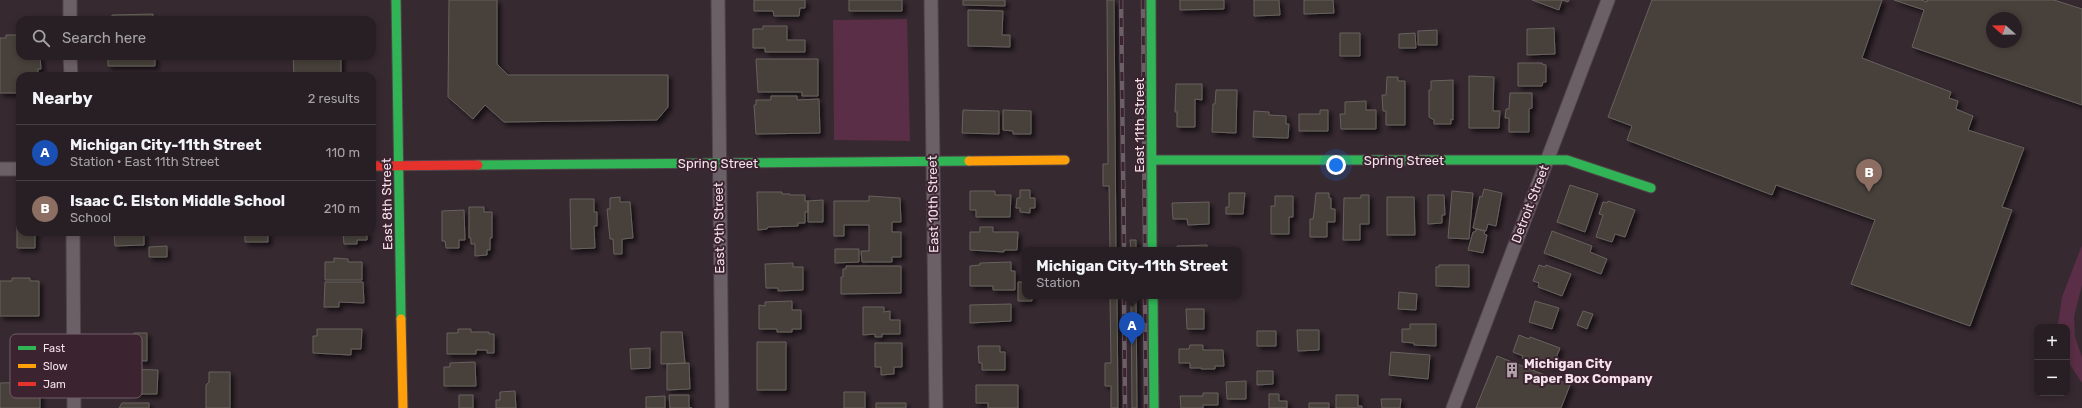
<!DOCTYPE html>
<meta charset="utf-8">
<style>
body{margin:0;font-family:Rubik,sans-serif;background:#30272c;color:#f1f3f6}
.controls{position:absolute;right:12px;bottom:12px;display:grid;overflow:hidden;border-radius:8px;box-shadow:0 2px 6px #0003}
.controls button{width:36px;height:36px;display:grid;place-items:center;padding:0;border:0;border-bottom:1px solid #443d41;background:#281f24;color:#f1f3f6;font:20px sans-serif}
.compass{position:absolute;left:1986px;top:12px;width:36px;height:36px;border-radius:50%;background:#281f24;box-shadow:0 2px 6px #0003;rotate:290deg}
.you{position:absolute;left:1336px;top:165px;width:14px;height:14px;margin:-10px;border:3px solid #fff;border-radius:50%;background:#1a73e8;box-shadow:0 0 0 6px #1a73e833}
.badge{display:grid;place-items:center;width:26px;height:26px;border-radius:50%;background:#ea580c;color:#fff;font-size:13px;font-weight:700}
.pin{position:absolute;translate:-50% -33px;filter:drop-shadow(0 1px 2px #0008)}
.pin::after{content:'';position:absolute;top:21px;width:14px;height:12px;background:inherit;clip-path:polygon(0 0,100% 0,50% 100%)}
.popup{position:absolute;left:1022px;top:247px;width:220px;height:52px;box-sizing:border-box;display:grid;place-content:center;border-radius:8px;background:#281f24;filter:drop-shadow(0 1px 3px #0005);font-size:13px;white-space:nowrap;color:#a5a2a6}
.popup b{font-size:15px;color:#f1f3f6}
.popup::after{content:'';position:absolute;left:50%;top:100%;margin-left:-8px;border:8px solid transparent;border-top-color:#281f24}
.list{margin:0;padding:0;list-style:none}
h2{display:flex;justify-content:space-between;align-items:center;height:52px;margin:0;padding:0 16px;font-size:17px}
h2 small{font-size:13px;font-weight:400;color:#a5a2a6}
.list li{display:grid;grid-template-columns:26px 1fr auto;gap:12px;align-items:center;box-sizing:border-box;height:56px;padding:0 16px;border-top:1px solid #443d41}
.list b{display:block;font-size:15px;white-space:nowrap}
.list p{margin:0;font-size:13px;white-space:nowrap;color:#a5a2a6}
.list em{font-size:13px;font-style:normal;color:#a5a2a6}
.icon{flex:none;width:22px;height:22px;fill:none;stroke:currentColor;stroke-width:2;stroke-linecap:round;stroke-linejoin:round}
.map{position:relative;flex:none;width:2082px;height:408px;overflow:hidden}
.search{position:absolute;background:#281f24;box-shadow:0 2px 6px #0003;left:16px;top:16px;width:360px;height:44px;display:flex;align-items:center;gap:10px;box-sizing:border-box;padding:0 14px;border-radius:12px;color:#a5a2a6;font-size:15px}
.panel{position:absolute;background:#281f24;box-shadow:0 2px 6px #0003;left:16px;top:72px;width:360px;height:164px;border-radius:12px}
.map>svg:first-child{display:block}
.green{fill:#592e46}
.building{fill:#46403a;stroke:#66625f;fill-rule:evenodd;filter:url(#shadow)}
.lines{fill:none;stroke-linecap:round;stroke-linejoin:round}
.street-casing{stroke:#50444a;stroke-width:15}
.fast-casing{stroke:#50444a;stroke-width:11}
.slow-casing{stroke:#50444a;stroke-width:11}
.jam-casing{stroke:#50444a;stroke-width:11}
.street{stroke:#6b6066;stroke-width:13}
.fast{stroke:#30b455;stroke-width:9}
.slow{stroke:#ff9f0a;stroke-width:9}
.jam{stroke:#e5322d;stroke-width:9}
.rail-casing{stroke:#6c6066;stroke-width:4.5}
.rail{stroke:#3c2330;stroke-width:3;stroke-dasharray:9;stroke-linecap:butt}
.labels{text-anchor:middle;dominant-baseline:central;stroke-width:4;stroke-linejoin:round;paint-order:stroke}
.street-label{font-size:13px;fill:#f3e2ea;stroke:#3c2330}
.poi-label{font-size:13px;font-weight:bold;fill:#f3e2ea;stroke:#3c2330;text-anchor:start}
.key{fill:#3c2330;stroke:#735c68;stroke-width:1}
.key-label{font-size:11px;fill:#f3e2ea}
</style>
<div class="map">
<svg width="2082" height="408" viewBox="0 0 2082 408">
<defs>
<filter id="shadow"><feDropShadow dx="3.5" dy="3.5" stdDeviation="2" flood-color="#0009"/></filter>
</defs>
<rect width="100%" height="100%" fill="#362930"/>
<path class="green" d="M907 19 910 141 834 140 833 20Z
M2082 245V285L2074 317 2075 337 2082 357V383L2067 360V327H2059L2058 324 2062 297Z"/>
<path class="building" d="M449 0H497V64L508 75H668V107L657 120 504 122 485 105 473 119 448 97Z
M754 0H805V8H800L799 16H774L773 11H754Z
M849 0H902V11H849Z
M963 0H1005V6L963 5Z
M1107 0H1114L1116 250H1110L1109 186H1103V164H1108Z
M1180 0H1224V9L1180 10Z
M1254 0H1279L1280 15 1254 16Z
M1304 0H1333L1334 13 1304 14Z
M1532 0H1569L1568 2 1562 0 1559 10Z
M1652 0H1882L1862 58 1951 92 1949 98 1958 101 1956 109 1973 116 1968 130 2024 148 2002 207 2012 210 1970 326 1851 284 1875 220 1776 185 1772 195 1627 140 1632 126 1608 117Z
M1894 0H1921L1927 2V0H2054L2082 9V105L1912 47 1924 10ZM1992 18H2016V42H1992Z
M968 10 1003 11 1002 35H1010V47L968 46Z
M153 14V20H112V15Z
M763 26H787V40H805V52H765V48H753V29H763Z
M1554 28 1555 54 1527 55V29Z
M1437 30V45H1418V31Z
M1340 33H1360V56H1340Z
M1415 33 1416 48H1399V34Z
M6 35H18V37H20V56H40L41 69H38V76H20V93H0V38H6Z
M108 56H155V66H108Z
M293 56H341V76L294 75Z
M756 59H818V96H802V92H758Z
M1518 63H1542V64L1546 65V82H1543L1542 86H1518Z
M1469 76 1494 77 1493 111H1500L1499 128H1469Z
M1387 77H1398V81H1405V125H1386V111H1383L1382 95H1386Z
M1453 80V120L1451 119V124H1434V120L1429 117V90H1431V81Z
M1176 84H1202V100L1195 99V127H1177V112H1175Z
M1216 90H1237L1236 133 1212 132 1213 104H1215Z
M1510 93H1532V108L1529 109V132H1509V118H1505L1506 109H1509Z
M771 96H797V100L819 99 820 133 756 134 754 105H756V100H771Z
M1366 101V110H1376V129H1341L1340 114H1345V102Z
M963 110 999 111V134L962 133Z
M1003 110 1031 111V134H1013V131L1003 130Z
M1320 110H1328V131H1299V114H1320Z
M1254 111 1269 112V115L1286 116V124H1289L1288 138 1253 137Z
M1570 185 1598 194 1585 232 1557 222Z
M1484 189 1502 193 1496 226 1488 224 1486 231 1473 228 1480 196 1482 197Z
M1020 190H1030V198H1035V208H1030V213L1020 212V208H1016L1017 198H1020Z
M970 191H995V195H1011L1010 217H976V210H970Z
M1452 191 1473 193 1469 239 1448 238Z
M757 192H782V194H790V195H805V201H808V212H805V223H798V226L768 227 767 229 758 230Z
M1229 193H1245L1243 214H1226V207H1229Z
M1316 193H1329V198H1331V209H1335V222H1327V237H1310V219H1313L1314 213Z
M1361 195H1369V224H1360V240H1343L1344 198H1361Z
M1428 195H1444L1445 215H1442V223L1428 224Z
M869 196 900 198 901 222H892V232H901V257H892V262H862L861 251H869V225H844V236H834V201H869Z
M1275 196H1293V217H1289V234H1271V206H1275Z
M620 197V202H630L633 238 622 239V254H614L613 239H610L607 209H610V198Z
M1387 197H1414L1415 235H1387Z
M570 199H594V212H597V226H594L595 248 571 249Z
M823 200V222H808V201Z
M1608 201 1635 210 1625 237 1615 234 1612 242 1596 237 1603 215 1599 214 1603 202 1607 203Z
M1209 202V224L1188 225 1187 219H1173L1172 203Z
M17 206H20V232H39H35V248H17Z
M469 207H484V212H492V238H490V250H487V255L475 256V244H471V238H469Z
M464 210 465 240H459V248H446L445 241H442V211Z
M980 227H993V232H1018L1017 250H1004V252L970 250V232H980Z
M1476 229 1485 231 1484 234 1487 235 1483 253 1468 250 1473 232H1475Z
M1552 231 1592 246 1590 252 1607 259 1601 274 1544 253Z
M114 232H144V245L115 246Z
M245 232H268V242H245Z
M343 232H367V240H357V244H344Z
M1130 240H1136V250H1131Z
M1207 245V248H1218V250H1177V246Z
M167 246V257H149V247Z
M835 249H859V262L835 263Z
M334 258 348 259V262H362V280H325V262H334Z
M1011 262V271H1015V290H993V286H970V266L980 265V263Z
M793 263V267H803V290L778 291V288H766L765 264Z
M1439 265H1469V287L1436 286V267H1439Z
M1539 265 1545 267 1546 265 1571 274 1562 296 1538 287 1539 283 1533 281Z
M846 266H901V293L841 294V277H843V269H846Z
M12 278H30V281H39V316H0V281H12Z
M325 282H363L364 303 339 302V307H324Z
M1018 282H1025V296H1032V301H1018Z
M1399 292 1417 294 1416 310 1398 309Z
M1110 296H1117L1118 408H1111V386H1105V363H1111Z
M1131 296H1136L1137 408H1132Z
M792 301V310H801V329H792V332H777V329H759V305L765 306V302Z
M1535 301 1559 308 1552 329 1529 322Z
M1011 304V321L970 323V305Z
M863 307H884V312L890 311V320H900V334H882V337H875V334L863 335Z
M1186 309H1204V329H1187Z
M1583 311 1593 314 1587 329 1577 325Z
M1410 324H1436V346L1414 345V343L1402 342V329H1410Z
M317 329H362L361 349H351V355L313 353V336H317Z
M458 329H471V332H489V334H494V353H487V350H476V354H447V333H458Z
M1297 330H1319V350L1298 351Z
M1257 331H1276V346H1257Z
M661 332H682L685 363 661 364Z
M134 333H147V361L116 360 117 336 133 337Z
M1519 335 1529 339 1530 337 1560 348 1553 366 1534 359 1533 362 1522 358 1523 356 1513 352Z
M757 342H786V390H757Z
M875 343H902V367H894V374L881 375V367H875Z
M1190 345H1203V350H1223L1224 366H1215V369H1201V368H1190V363H1179V349H1189Z
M978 346H1000V352H1005V370H982V363H979Z
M650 348V368L631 369 630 349Z
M1391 352 1430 355 1428 379 1389 375Z
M1497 356 1570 385 1561 408H1476Z
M475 362 476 386H444V367H450V363Z
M689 363 690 389 667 390V364Z
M117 369 158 370 157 394H130V390L117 389Z
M1257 371H1273V384L1257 385Z
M209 372H230V408H206V385L209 382Z
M1246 381V399H1227L1226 382Z
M40 382V408H0V383Z
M976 385H1018V408H988V403H976Z
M515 391 516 408H496V400H500V392Z
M844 392H865V408H844Z
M1203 393H1218V405H1203V408H1181L1180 396H1203Z
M1269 394H1279V401H1287V408H1269Z
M459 395H473V408H459Z
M669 395H689V407L692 408H670Z
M1336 395H1358V406H1362V408H1336Z
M665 396V408H646V397Z
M1381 399H1401L1400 408H1382Z
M122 403H149V408H119Z
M876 403H906V408H876Z
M1309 403H1329V408H1309Z"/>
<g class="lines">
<defs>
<path id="street" d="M70 0V20
M718 0 722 408
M931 0 936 408
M70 56 71 76
M0 169H20
M73 232 74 408
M1453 408 1608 0"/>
<path id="fast" d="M396 0 401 319
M1151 0 1152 250
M1152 160H1567L1651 188
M478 165 969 161
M1153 296 1154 408"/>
<path id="slow" d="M969 161 1065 160
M401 319 403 408"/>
<path id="jam" d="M372 166 478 165"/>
</defs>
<use href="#street" class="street-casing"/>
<use href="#fast" class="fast-casing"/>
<use href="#slow" class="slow-casing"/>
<use href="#jam" class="jam-casing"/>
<use href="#street" class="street"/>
<use href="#fast" class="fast"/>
<use href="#slow" class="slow"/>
<use href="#jam" class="jam"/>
<defs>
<path id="rail" d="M1121 0 1124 250
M1143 0 1145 250
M1124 296 1125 408
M1145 296 1146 408"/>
</defs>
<use href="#rail" class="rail-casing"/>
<use href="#rail" class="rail"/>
</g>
<defs>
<symbol id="building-bare" viewBox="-9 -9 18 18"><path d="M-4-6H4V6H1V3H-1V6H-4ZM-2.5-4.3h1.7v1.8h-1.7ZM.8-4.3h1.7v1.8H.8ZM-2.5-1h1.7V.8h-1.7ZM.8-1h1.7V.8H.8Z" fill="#b1a1a9" stroke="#3c2330" stroke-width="2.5" paint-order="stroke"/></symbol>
</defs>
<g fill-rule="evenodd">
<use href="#building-bare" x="1501" y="359" width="22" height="22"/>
</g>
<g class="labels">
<g class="street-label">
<text transform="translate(1139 125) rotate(-90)">East 11th Street</text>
<text x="1404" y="160">Spring Street</text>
<text x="718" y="163">Spring Street</text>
<text transform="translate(387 204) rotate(-91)">East 8th Street</text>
<text transform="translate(933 204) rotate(-91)">East 10th Street</text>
<text transform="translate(1530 204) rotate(-69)">Detroit Street</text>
<text transform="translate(719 228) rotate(-91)">East 9th Street</text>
</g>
<g class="poi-label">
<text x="1524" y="363">Michigan City<tspan x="1524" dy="15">Paper Box Company</tspan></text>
</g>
</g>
<rect x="10" y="334" width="132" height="64" rx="6" class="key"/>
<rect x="18" y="346" width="18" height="4" fill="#30b455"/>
<rect x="18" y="364" width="18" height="4" fill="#ff9f0a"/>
<rect x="18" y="382" width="18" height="4" fill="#e5322d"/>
<g class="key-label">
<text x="43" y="352">Fast</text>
<text x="43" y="370">Slow</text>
<text x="43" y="388">Jam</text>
</g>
</svg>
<div class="controls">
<button>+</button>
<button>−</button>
</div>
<svg class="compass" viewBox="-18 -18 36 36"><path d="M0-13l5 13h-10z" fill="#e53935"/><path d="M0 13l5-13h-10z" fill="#a5a2a6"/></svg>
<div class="you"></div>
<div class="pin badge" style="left:1132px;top:345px;background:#1a4fb4">A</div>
<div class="popup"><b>Michigan City-11th Street</b>Station</div>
<div class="pin badge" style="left:1869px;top:192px;background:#8d6e63">B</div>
<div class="search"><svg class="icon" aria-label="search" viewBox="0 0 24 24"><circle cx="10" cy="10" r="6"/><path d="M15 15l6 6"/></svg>Search here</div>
<section class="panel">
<h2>Nearby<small>2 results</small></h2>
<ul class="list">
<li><span class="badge" style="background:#1a4fb4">A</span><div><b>Michigan City-11th Street</b><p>Station · East 11th Street</p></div><em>110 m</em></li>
<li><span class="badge" style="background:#8d6e63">B</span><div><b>Isaac C. Elston Middle School</b><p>School</p></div><em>210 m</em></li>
</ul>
</section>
</div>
